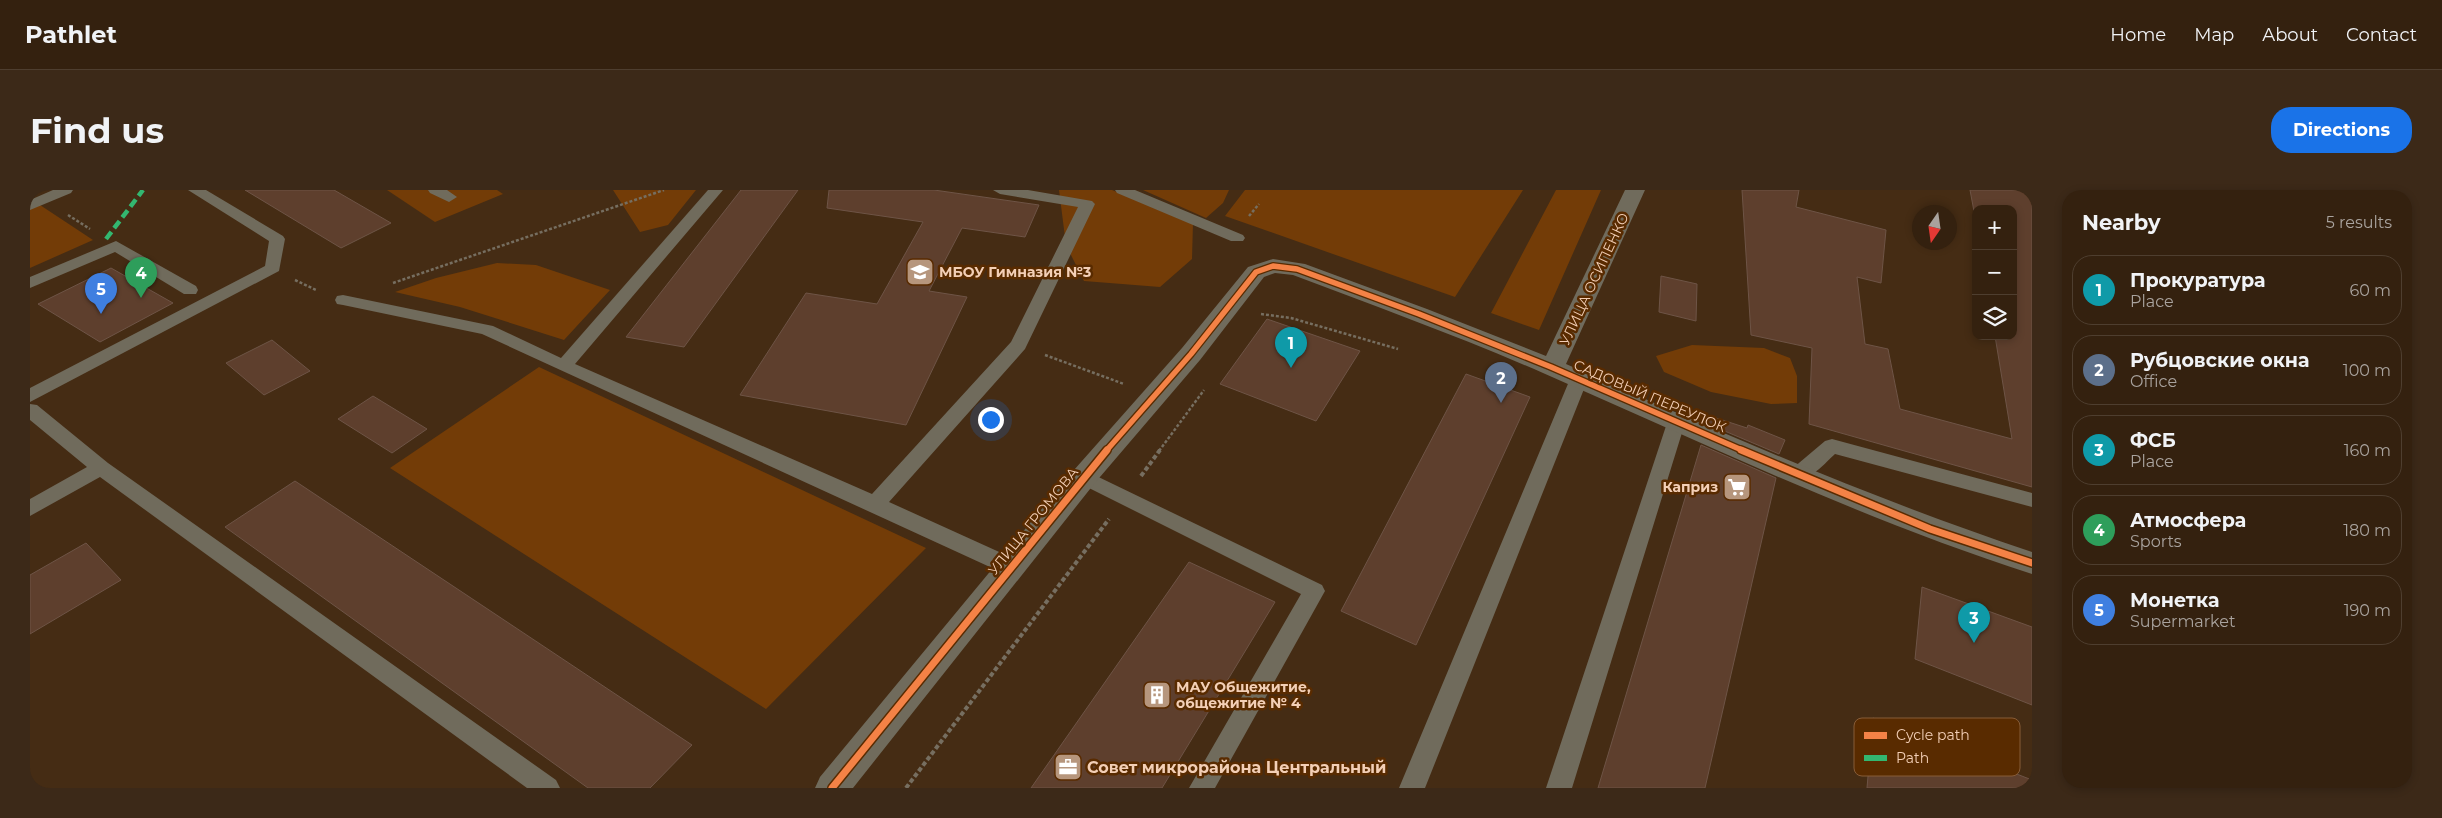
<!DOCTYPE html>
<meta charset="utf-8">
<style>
body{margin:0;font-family:Montserrat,sans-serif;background:#3c2918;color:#f1f3f6}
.controls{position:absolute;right:15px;top:15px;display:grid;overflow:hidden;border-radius:10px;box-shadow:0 2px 8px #0003}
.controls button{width:45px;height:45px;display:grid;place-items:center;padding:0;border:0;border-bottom:1px solid #4e3e2f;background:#34210f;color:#f1f3f6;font:25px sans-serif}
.compass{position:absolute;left:1882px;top:15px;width:45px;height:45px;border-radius:50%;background:#34210f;box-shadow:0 2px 8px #0003;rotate:193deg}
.you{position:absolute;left:960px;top:229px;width:18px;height:18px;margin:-12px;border:4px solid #fff;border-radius:50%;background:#1a73e8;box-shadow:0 0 0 8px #1a73e833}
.badge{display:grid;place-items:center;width:32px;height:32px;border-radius:50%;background:#1a73e8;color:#fff;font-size:16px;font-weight:700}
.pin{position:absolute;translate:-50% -41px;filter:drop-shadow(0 1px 2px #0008)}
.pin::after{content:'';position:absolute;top:26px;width:18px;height:15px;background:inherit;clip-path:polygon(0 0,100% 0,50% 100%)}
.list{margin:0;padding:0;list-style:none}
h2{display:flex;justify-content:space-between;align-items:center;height:65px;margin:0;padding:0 20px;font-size:21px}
h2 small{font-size:16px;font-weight:400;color:#a9a39e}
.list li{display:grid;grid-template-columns:32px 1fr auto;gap:15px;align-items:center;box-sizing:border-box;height:70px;margin:0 10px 10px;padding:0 10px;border:1px solid #4e3e2f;border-radius:20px}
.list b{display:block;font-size:19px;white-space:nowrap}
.list p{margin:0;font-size:16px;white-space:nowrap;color:#a9a39e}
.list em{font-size:16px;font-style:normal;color:#a9a39e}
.icon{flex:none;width:28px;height:28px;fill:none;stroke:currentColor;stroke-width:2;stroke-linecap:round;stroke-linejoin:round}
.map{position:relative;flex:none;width:2002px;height:598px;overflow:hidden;border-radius:20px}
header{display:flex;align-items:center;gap:30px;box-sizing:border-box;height:70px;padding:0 25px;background:#34210f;border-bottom:1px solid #4e3e2f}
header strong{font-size:24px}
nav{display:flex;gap:28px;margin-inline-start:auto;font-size:18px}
.intro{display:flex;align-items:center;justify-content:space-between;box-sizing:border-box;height:120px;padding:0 30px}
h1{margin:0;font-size:35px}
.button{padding:12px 22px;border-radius:20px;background:#1a73e8;color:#fff;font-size:18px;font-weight:700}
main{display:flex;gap:30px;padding:0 30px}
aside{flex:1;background:#34210f;border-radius:20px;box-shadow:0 2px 8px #0003}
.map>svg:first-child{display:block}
.green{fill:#733c07}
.building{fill:#5e3f2d;stroke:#6e5446}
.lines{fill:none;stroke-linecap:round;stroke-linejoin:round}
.path-far1{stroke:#766e60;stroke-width:2.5;stroke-dasharray:3 2;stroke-linecap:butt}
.path{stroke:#766e60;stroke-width:4;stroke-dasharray:4.5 2.5;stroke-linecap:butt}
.service{fill:#706b5c;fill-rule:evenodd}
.minor{fill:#706b5c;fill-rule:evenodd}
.quiet{stroke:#33b770;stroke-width:4.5;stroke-dasharray:9 4.5;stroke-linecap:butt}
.cycleway-far1-casing{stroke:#592b00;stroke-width:8}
.cycleway-casing{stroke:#592b00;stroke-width:10}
.cycleway-far1{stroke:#f48246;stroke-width:5.5}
.cycleway{stroke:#f48246;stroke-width:7}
.labels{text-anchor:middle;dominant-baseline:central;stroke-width:5;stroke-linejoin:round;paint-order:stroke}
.poi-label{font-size:14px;font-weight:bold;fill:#f3cfb6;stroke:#592b00;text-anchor:start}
.street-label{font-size:14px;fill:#f3cfb6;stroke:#592b00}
.near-poi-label{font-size:16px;font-weight:bold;fill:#f3cfb6;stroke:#592b00;text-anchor:start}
.key{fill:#592b00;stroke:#875c37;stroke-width:1}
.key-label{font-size:14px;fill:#f3cfb6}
</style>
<header>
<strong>Pathlet</strong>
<nav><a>Home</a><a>Map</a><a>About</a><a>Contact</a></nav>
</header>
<div class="intro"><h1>Find us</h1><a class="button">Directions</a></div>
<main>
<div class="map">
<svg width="2002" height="598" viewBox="0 0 2002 598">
<rect width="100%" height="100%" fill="#452c14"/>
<path class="green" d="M357 0H467L473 4 405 32Z
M583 0H666L638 35 610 42Z
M1029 0H1082L1163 33 1162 69 1130 97 1054 91 1036 55Z
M1113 0H1199L1193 13 1176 28Z
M1215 0H1493L1425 107 1195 26Z
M1526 0H1571L1509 140 1461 123Z
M10 15 63 50 0 78V19Z
M467 73 506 75 580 100 534 150 430 117 365 102 406 88Z
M1662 155 1734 158 1760 168 1767 186V213L1741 214 1681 202 1634 182 1626 166Z
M509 177 896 358 736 519 360 278Z"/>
<path class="building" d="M215 0H304L361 33 311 58Z
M711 0H768L654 157 596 147Z
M799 0H904L1009 15 995 47 932 38 899 101 937 107 876 235 710 205 776 103 847 114 893 32 797 18Z
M1712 0H1769L1766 17 1856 40 1851 93 1827 87 1835 154 1858 159 1870 219 1982 249 1965 146H1983V19H1946V32L1940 0H2002V297L1779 234 1782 158 1721 145Z
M81 78 143 113 70 152 8 114Z
M1631 86 1667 94 1666 131 1629 122Z
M1237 129 1330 161 1286 231 1190 194Z
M242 150 280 181 234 205 196 173Z
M1436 184 1500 207 1386 455 1311 421Z
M343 206 397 239 362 263 308 229Z
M1680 226 1717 238 1718 235 1755 250 1749 264 1678 234Z
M1671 255 1746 288 1675 598H1568Z
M265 291 662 555 620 598H558L195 337Z
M56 353 91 390 0 444V385Z
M1159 372 1245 412 1132 598H1001Z
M1892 397 2002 437V515L1885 469Z
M1843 528 2002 590V598H1837Z"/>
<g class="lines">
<path class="path-far1" d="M38 25 60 39
M1219 26 1229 14
M265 90 286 100
M363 93 634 0
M1231 124 1261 128 1368 159
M1015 165 1094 194
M1129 261 1174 200"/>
<path class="path" d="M1111 286 1130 260
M876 598 1079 329"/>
<path class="service" d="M23 0H43L41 3 0 20V10Z
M158 0H176L253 46 255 49 249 81 0 212V198L235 76 239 51Z
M398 0H417L427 7 419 12 400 3Z
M678 0H693L545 174 842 304 981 152 1048 17 970 4 963 0H998L1062 11 1065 14 995 159 859 312 989 371 992 377 989 383 981 385 973 383 452 144 313 115 307 114 305 110 307 106 313 105 463 136 531 168Z
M1085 0H1105L1213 45 1215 48 1213 51H1201L1087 3Z
M86 51 166 96 168 100 166 104H154L85 62 0 98V87Z
M1549 183 1555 185 1558 189 1395 598H1369L1540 189 1543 185Z
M0 214 7 215 78 273 526 590 530 598H497L70 287 0 326V309L57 277 0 230Z
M1646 226 1653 228 1655 233 1542 598H1516L1637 233 1639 228Z
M1802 249 2002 303V317L1805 264C1794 274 1779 293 1763 288L1760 283 1763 278 1795 251Z
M1054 280 1292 395 1295 401 1185 598H1159L1271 404 1047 292 1044 287 1047 282Z"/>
<path class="minor" d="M1595 0H1615L1536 174C1689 242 1843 309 2002 362V384C1834 330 1675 254 1513 183 1431 147 1347 117 1263 85L1245 83 1234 87 1170 170 1064 294 823 598H785L790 587 1044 280 1152 158 1218 77 1243 69 1275 74 1397 119 1516 166Z"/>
<path class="quiet" d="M76 49 113 0"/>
<defs>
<path id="cycleway-far1" d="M1076 261 1161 164 1226 82 1243 76 1267 79 1389 124 1521 177 1714 261"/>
<path id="cycleway" d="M1711 260 1900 339 2002 373
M802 598 1077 260"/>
</defs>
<use href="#cycleway-far1" class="cycleway-far1-casing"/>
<use href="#cycleway" class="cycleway-casing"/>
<use href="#cycleway-far1" class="cycleway-far1"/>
<use href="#cycleway" class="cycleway"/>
</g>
<defs>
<symbol id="school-square" viewBox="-11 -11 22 22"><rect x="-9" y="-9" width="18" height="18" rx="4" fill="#b6967d" stroke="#592b00"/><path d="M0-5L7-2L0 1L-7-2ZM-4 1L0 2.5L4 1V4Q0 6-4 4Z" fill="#fff"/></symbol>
<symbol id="supermarket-square" viewBox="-11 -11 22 22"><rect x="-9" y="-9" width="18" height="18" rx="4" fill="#b6967d" stroke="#592b00"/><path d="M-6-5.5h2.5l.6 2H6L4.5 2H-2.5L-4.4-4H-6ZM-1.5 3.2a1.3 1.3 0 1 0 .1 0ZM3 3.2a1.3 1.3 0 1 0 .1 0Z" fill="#fff"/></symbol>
<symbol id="building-square" viewBox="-11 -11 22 22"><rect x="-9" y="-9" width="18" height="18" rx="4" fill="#b6967d" stroke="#592b00"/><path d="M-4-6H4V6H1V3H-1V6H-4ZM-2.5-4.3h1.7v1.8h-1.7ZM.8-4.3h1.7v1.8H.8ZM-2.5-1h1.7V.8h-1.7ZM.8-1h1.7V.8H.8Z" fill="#fff"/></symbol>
<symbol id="office-square" viewBox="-11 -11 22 22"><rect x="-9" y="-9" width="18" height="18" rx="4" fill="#b6967d" stroke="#592b00"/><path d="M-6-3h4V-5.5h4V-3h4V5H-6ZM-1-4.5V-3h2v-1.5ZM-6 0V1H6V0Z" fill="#fff"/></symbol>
</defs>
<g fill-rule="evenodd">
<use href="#school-square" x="874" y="66" width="32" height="32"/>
<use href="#supermarket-square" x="1691" y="281" width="32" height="32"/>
<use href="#building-square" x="1111" y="489" width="32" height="32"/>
<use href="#office-square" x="1022" y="561" width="32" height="32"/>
</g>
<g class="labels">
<g class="poi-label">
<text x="909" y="82">МБОУ Гимназия №3</text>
<text x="1688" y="297" text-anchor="end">Каприз</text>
<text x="1146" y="497">МАУ Общежитие,<tspan x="1146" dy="16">общежитие № 4</tspan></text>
</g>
<g class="street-label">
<text transform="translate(1564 89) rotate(-65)">УЛИЦА ОСИПЕНКО</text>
<text transform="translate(1620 206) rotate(23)">САДОВЫЙ ПЕРЕУЛОК</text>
<text transform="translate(1003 331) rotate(-51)">УЛИЦА ГРОМОВА</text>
</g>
<g class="near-poi-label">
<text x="1057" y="577">Совет микрорайона Центральный</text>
</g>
</g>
<rect x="1824" y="528" width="166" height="58" rx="8" class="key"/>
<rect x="1834" y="542" width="23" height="7" fill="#f48246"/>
<rect x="1834" y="565" width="23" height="6" fill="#33b770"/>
<g class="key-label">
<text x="1866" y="550">Cycle path</text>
<text x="1866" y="573">Path</text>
</g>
</svg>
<div class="controls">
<button>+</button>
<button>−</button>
<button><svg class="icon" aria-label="layers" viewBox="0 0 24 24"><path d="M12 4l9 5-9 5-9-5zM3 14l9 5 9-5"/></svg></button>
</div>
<svg class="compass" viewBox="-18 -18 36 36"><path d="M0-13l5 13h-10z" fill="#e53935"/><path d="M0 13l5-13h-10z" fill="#a9a39e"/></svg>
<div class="you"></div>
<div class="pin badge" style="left:1261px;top:178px;background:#0f9aa8">1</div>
<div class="pin badge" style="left:1471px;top:213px;background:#5c6f8a">2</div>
<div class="pin badge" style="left:1944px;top:453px;background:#0f9aa8">3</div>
<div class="pin badge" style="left:111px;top:108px;background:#2e9e5b">4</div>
<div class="pin badge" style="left:71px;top:124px;background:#3f7fe0">5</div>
</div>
<aside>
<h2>Nearby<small>5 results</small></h2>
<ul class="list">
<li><span class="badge" style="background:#0f9aa8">1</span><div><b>Прокуратура</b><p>Place</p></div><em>60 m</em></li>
<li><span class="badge" style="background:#5c6f8a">2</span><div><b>Рубцовские окна</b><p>Office</p></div><em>100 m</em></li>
<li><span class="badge" style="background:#0f9aa8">3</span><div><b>ФСБ</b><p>Place</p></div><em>160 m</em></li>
<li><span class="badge" style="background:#2e9e5b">4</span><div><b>Атмосфера</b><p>Sports</p></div><em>180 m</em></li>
<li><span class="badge" style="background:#3f7fe0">5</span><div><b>Монетка</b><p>Supermarket</p></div><em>190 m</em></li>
</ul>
</aside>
</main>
